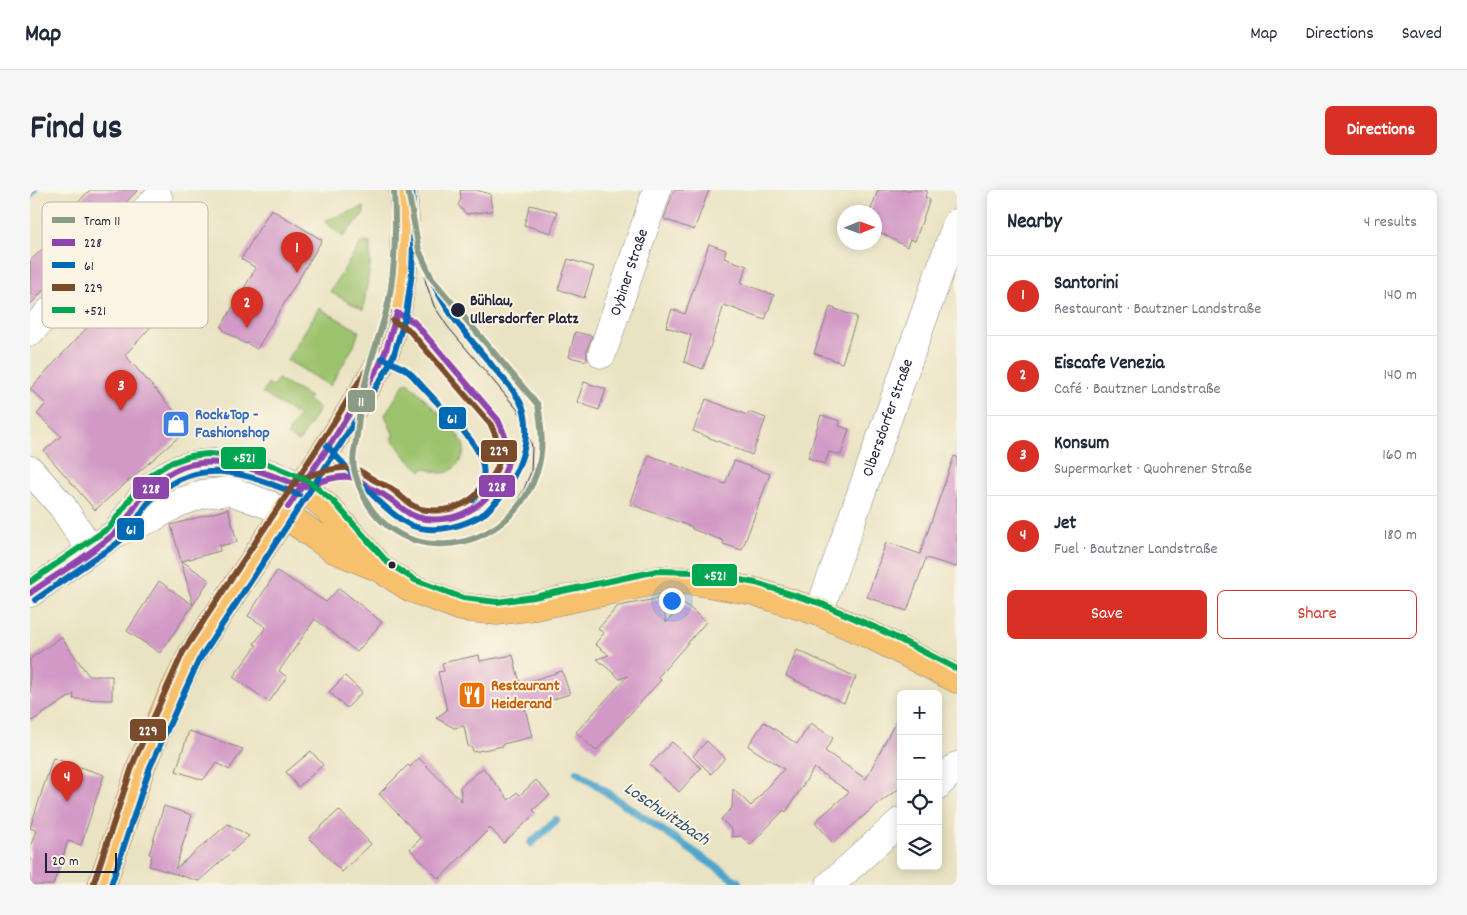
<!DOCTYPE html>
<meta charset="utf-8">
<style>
body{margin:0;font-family:Dekko,sans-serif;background:#f6f6f7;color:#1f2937}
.controls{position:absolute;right:15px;bottom:15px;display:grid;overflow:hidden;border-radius:8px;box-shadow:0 2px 12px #0003}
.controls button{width:45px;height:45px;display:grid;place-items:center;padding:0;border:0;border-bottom:1px solid #e0e1e3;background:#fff;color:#1f2937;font:25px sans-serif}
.compass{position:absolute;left:807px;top:15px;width:45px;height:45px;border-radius:50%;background:#fff;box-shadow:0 2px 12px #0003;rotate:89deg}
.scale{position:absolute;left:15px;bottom:12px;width:72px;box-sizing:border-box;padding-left:5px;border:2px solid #22223b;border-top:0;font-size:14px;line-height:18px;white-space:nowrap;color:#22223b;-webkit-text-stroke:4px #fcf5e5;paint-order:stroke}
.you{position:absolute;left:641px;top:410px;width:18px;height:18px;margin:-12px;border:4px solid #fff;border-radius:50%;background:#1a73e8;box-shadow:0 0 0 8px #1a73e833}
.badge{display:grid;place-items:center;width:32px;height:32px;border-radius:50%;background:#d93025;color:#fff;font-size:16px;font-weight:700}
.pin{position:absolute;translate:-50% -41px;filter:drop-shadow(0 1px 2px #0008)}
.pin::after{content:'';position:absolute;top:26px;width:18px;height:15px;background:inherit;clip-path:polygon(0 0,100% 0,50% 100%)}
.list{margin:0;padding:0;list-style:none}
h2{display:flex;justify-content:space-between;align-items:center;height:65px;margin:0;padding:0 20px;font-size:21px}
h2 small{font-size:16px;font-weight:400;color:#747a83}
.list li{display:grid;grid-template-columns:32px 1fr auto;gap:15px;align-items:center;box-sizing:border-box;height:80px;padding:0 20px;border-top:1px solid #e0e1e3}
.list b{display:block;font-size:19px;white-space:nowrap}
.list p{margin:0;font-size:16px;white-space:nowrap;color:#747a83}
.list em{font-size:16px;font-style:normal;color:#747a83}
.actions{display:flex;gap:10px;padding:15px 20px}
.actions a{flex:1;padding:11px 0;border:1px solid #d93025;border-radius:8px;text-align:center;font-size:18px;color:#d93025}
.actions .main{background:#d93025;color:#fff}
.icon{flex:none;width:28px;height:28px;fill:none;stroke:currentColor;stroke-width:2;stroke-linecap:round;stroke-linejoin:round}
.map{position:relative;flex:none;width:927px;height:695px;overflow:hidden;border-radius:8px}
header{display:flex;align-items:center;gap:30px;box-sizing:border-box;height:70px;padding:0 25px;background:#fff;border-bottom:1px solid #e0e1e3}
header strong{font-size:24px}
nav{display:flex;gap:28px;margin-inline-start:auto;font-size:18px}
.intro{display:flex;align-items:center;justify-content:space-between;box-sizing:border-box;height:120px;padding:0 30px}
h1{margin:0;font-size:35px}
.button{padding:12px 22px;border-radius:8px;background:#d93025;color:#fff;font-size:18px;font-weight:700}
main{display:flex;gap:30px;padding:0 30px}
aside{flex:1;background:#fff;border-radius:8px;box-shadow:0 2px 12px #0003}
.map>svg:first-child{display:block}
.green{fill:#9dc26d;stroke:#607254}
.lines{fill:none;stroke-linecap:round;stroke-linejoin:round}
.stream{stroke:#4fa5cb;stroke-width:8}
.building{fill:#d298c6}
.minor-casing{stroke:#86827f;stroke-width:29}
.major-casing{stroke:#86827f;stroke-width:29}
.minor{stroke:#fff;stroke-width:28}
.major{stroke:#f7c06c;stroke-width:28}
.tram{stroke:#22223b;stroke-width:1}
.bus-1-casing{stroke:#fcf5e5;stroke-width:10}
.bus-2-casing{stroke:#fcf5e5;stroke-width:10}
.bus-3-casing{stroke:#fcf5e5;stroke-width:10}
.bus-4-casing{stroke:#fcf5e5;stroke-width:10}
.bus-1{stroke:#8e44ad;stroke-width:6}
.bus-2{stroke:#0069b4;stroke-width:6}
.bus-3{stroke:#7a4b2a;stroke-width:6}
.bus-4{stroke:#00a651;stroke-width:6}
.tram-1-casing{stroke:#fcf5e5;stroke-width:10}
.tram-1{stroke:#8a9c86;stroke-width:6}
.stop-dot{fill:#22223b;stroke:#fcf5e5;stroke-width:2}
.labels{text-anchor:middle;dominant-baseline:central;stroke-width:4;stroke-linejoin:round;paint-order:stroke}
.street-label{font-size:16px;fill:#22223b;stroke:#fcf5e5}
.stop-label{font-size:16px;font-weight:bold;fill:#22223b;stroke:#fcf5e5;text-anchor:start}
.shop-label{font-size:16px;font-weight:bold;fill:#366cbe;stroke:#fcf5e5;text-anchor:start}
.food-label{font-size:16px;font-weight:bold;fill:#c56008;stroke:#fcf5e5;text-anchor:start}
.water-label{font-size:18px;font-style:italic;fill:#345675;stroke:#fcf5e5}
.key{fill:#fcf5e5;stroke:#bbb6b2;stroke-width:1}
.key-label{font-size:14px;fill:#22223b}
.line-badge{stroke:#fcf5e5;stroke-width:2}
.badge-label{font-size:14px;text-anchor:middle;font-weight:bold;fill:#fff}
</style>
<header>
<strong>Map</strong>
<nav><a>Map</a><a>Directions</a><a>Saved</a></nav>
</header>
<div class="intro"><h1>Find us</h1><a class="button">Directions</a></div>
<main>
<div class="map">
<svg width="927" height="695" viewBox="0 0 927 695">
<rect width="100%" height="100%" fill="#fcf5e5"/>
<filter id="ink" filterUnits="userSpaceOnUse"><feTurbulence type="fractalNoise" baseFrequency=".02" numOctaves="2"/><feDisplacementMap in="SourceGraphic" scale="10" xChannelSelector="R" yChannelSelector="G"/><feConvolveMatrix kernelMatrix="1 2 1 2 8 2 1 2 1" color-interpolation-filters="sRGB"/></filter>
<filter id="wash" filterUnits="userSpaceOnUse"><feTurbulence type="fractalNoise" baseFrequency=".0096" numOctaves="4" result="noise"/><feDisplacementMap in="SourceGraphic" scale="20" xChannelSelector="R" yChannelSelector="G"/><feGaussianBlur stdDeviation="1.12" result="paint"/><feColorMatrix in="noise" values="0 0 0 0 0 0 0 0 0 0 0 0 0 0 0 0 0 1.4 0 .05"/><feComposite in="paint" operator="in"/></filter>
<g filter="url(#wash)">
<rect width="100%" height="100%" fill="#eae3c3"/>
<path class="green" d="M334 17V23L313 47 294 31Z
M335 52 340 53V76L333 120 300 102 330 54Z
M289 118 329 141 324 156 300 196 257 170Z
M248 189 280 207 278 211 290 218 269 252 257 245 269 226 232 203 238 194 243 196Z
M378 192C390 205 434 244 434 259 434 265 430 272 426 276 416 287 407 283 395 278L391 281 375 266 362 249 364 246 355 225 374 194Z"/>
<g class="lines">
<path class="stream" d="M0 5 4 0
M547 582 708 692
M501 653 526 630"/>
</g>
<g id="blocks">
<path class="building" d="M60 0H108L57 52 0 115V71L23 49 17 44Z
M430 0H446L460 4 462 21 436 24 428 15 431 9Z
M644 0H679L664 40 634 29Z
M848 0H897L895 7 900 9 885 51 880 49 877 57 844 39V22H840Z
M500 15 527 22 521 43 494 35Z
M241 19 292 50 227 159 217 153 216 154 193 140 194 139 191 137 226 78 211 69Z
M679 54 696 60 694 68 717 76 711 93 744 105 735 130 694 115 673 179 654 172 661 145 636 137 642 119 655 124Z
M538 69 564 77 554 108 528 99Z
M116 74 150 105 95 165 159 238 65 320 14 261 31 246 7 224 16 214 0 199Z
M800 117 827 127 812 173 784 163Z
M545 142 562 146 557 160V171L539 167Z
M554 192 576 199 569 220 547 212Z
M676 209 717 225 719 222 736 228 722 265 663 241Z
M791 225 810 231 809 236 819 239 811 265 799 262 795 274 778 268Z
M619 265 695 294 704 271 740 284 712 360 693 354 694 351 662 339V337L600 314Z
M924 266 927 267V377L896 368 877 421 837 407 856 352 890 364Z
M198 319 207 352 189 356 190 361 152 371 179 390 163 415 130 463 97 441 129 391 163 415 141 335Z
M247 381 296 412 309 398 352 432 327 462 285 429 249 481 257 487 239 512 203 487 227 455 224 454 236 437 218 426Z
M632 408 636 433 654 413 676 432 628 487 631 490 566 561 546 542 598 486 590 489 567 469 579 465 565 454 574 443 568 439 588 416Z
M31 447 59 486H82V510L43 509 44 504 0 532V469Z
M767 460 826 487 814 513 756 486Z
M449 465 450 471 483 465 490 494 532 481 540 504 495 518 502 547 473 554V556L443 562 442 558 438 556 434 536 424 538 406 528 417 520 408 482 414 481 412 473Z
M315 486 332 502 317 518 299 502Z
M871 521V597L846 615 803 653 785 632 819 602 784 578 756 622 754 620 720 655 711 646 702 647V640L691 629 702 618 703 599 721 616 754 579 718 556 734 532 767 554 781 533 803 548 795 561 836 589Z
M159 541 213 559 199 580 187 573 173 590 146 581Z
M677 551 695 568 681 584 663 566Z
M642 552 671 578 649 602 620 575Z
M281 561 293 575 268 597 256 582Z
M23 568 74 585 51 655 38 651 23 695H0V658L6 640 0 638Z
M389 568 432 612 430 597 453 578 479 610 487 602 490 605 506 590 520 605 503 620 506 623 474 653 460 638 409 689 380 659 391 648 349 604 378 575 380 577Z
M134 616 162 625 145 679 198 634 219 646 169 691 119 676 122 665 119 664Z
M309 620 341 654 312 682 279 648Z"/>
</g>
</g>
<g filter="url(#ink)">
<use href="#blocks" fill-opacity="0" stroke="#86827f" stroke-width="1"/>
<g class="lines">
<defs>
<g id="minor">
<path d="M0 142 128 7"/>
<path id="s1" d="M572 164 627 0"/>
<path d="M0 280 32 316 61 360"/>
<path d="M86 343C99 325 110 306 127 292 154 268 197 270 229 280 244 284 258 291 272 297"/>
<path d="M0 403 86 343 124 327 148 313 173 304 200 301 239 315 254 324"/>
<path id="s2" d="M789 422 927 33"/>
<path d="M908 595 927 576"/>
<path d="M800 695 871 631"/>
</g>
<path id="major" d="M272 297 298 318 351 379 381 398 431 417 467 421 505 416 629 390 665 391 723 401 789 422 847 448 927 489
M254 324 304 359 345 376
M72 695 112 574 138 514 161 466 303 250 349 176 356 160 367 123 373 81 375 27 373 0"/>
</defs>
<use href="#minor" class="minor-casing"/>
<use href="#major" class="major-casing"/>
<use href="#minor" class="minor"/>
<use href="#major" class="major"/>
<path class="tram" d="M389 60 396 93 404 116 418 137 487 219 497 236 502 257 501 282 494 299 478 326"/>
<defs>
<path id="bus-1" d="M272 297C287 293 305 285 320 287 328 288 334 294 340 298 346 301 352 303 357 307 371 316 378 327 396 329 426 332 448 320 466 297 472 289 477 281 478 270 480 256 474 243 468 230L384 132 367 123
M258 317 303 250 349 176 356 160 367 123
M0 403C28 384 58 366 84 344 97 334 103 316 114 305 123 296 132 287 144 281 182 260 235 282 272 297"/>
<path id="bus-2" d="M352 168 375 179 383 186C395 200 408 213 420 226 442 251 469 276 443 310
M297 256C317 277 358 327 383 336 406 344 435 336 455 323 459 320 462 315 466 312 487 288 502 254 494 221 489 205 475 191 464 178 449 159 432 141 419 121 405 101 395 76 384 54V47
M5 410C25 396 44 383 64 369 73 363 84 357 92 349 103 339 109 324 119 312 165 263 215 283 269 305
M81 695 120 577 169 470 310 255 356 181 364 164 376 124 382 82 384 27 382 0"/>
<path id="bus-3" d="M270 289C286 284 304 276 322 278 332 280 339 288 348 292 353 295 358 296 362 299 374 308 381 319 397 320 424 323 443 312 459 291 464 285 468 279 469 271 471 258 466 246 461 235L378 139 363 131
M64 692 104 571 153 462 296 245 341 172 348 157 359 121"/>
<path id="bus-4" d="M0 392 80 337 105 302 122 284 140 273 160 266 178 264 207 266 233 272 277 290 304 312 357 372 385 390 433 408 467 412 504 407 627 381 666 382 726 393 792 414 851 440 927 479"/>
</defs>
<use href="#bus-1" class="bus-1-casing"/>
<use href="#bus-2" class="bus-2-casing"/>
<use href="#bus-3" class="bus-3-casing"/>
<use href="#bus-4" class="bus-4-casing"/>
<use href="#bus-1" class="bus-1"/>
<use href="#bus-2" class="bus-2"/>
<use href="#bus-3" class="bus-3"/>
<use href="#bus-4" class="bus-4"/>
<defs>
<path id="tram-1" d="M364 0C366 36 366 73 359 109 354 134 344 158 338 182 332 203 329 224 327 245 325 257 321 270 325 283 351 384 477 372 507 282 514 260 512 238 508 215L402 89 389 60 378 0"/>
</defs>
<use href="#tram-1" class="tram-1-casing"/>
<use href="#tram-1" class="tram-1"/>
</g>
</g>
<defs>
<symbol id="shop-square" viewBox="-11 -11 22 22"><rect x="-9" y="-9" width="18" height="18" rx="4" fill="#3f7fe0" stroke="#fcf5e5"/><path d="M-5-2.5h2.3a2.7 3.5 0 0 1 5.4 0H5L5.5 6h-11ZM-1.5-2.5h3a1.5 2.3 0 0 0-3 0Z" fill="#fff"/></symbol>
<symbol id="restaurant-square" viewBox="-11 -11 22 22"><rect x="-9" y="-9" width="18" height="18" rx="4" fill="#e8710a" stroke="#fcf5e5"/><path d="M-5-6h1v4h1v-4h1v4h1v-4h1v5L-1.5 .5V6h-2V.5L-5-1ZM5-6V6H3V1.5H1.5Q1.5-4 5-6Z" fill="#fff"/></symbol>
</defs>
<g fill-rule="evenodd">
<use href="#shop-square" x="130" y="218" width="32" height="32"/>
<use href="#restaurant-square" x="426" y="489" width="32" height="32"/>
</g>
<g class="stop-dot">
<circle cx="428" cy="120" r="8"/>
<circle cx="362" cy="375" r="4.5"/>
</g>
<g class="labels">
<g class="street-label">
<text stroke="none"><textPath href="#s1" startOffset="86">Oybiner Straße</textPath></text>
<text stroke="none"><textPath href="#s2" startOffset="206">Olbersdorfer Straße</textPath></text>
</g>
<g class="stop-label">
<text x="440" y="111">Bühlau,<tspan x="440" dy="18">Ullersdorfer Platz</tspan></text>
</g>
<g class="shop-label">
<text x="165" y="225">Rock&amp;Top -<tspan x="165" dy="18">Fashionshop</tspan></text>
</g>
<g class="food-label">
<text x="461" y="496">Restaurant<tspan x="461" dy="18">Heiderand</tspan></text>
</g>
<g class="water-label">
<text transform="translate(636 625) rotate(34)">Loschwitzbach</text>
</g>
</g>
<rect x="12" y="12" width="166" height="126" rx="8" class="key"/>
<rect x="22" y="27" width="23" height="6" fill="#8a9c86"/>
<rect x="22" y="49" width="23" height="7" fill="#8e44ad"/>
<rect x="22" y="72" width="23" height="6" fill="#0069b4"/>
<rect x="22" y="94" width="23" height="7" fill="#7a4b2a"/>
<rect x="22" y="117" width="23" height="6" fill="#00a651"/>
<g class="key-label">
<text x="54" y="35">Tram 11</text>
<text x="54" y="57">228</text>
<text x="54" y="80">61</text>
<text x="54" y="102">229</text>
<text x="54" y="125">+521</text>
</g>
<g class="line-badge">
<rect x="317" y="199" width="29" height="24" rx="5" fill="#8a9c86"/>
<rect x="408" y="216" width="29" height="24" rx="5" fill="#0069b4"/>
<rect x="450" y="249" width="38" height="24" rx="5" fill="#7a4b2a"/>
<rect x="190" y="256" width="47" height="24" rx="5" fill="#00a651"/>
<rect x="448" y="284" width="38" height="24" rx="5" fill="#8e44ad"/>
<rect x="102" y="286" width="38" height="24" rx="5" fill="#8e44ad"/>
<rect x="86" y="327" width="29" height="24" rx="5" fill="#0069b4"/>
<rect x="661" y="373" width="47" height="24" rx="5" fill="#00a651"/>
<rect x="99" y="528" width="38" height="24" rx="5" fill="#7a4b2a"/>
</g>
<g class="badge-label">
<text x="331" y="216">11</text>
<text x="422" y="233">61</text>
<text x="469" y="265">229</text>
<text x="214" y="272">+521</text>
<text x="467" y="301">228</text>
<text x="121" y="303">228</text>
<text x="101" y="344">61</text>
<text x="685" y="390">+521</text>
<text x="118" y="545">229</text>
</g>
</svg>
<div class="controls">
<button>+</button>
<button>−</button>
<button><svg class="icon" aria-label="locate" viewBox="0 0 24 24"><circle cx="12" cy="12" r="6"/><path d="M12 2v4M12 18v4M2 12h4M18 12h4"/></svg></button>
<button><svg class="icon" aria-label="layers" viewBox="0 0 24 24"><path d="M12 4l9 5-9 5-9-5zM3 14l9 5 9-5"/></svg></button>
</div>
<svg class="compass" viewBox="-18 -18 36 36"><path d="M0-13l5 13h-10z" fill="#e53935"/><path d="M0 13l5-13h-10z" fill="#747a83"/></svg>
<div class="scale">20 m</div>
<div class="you"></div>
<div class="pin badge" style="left:267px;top:83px">1</div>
<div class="pin badge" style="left:217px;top:138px">2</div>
<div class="pin badge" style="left:91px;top:221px">3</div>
<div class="pin badge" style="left:37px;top:612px">4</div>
</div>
<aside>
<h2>Nearby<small>4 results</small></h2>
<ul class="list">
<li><span class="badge">1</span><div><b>Santorini</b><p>Restaurant · Bautzner Landstraße</p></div><em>140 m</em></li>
<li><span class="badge">2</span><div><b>Eiscafe Venezia</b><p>Café · Bautzner Landstraße</p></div><em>140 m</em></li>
<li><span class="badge">3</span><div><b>Konsum</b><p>Supermarket · Quohrener Straße</p></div><em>160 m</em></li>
<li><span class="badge">4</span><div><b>Jet</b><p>Fuel · Bautzner Landstraße</p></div><em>180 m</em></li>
</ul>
<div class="actions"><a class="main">Save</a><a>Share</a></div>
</aside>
</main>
